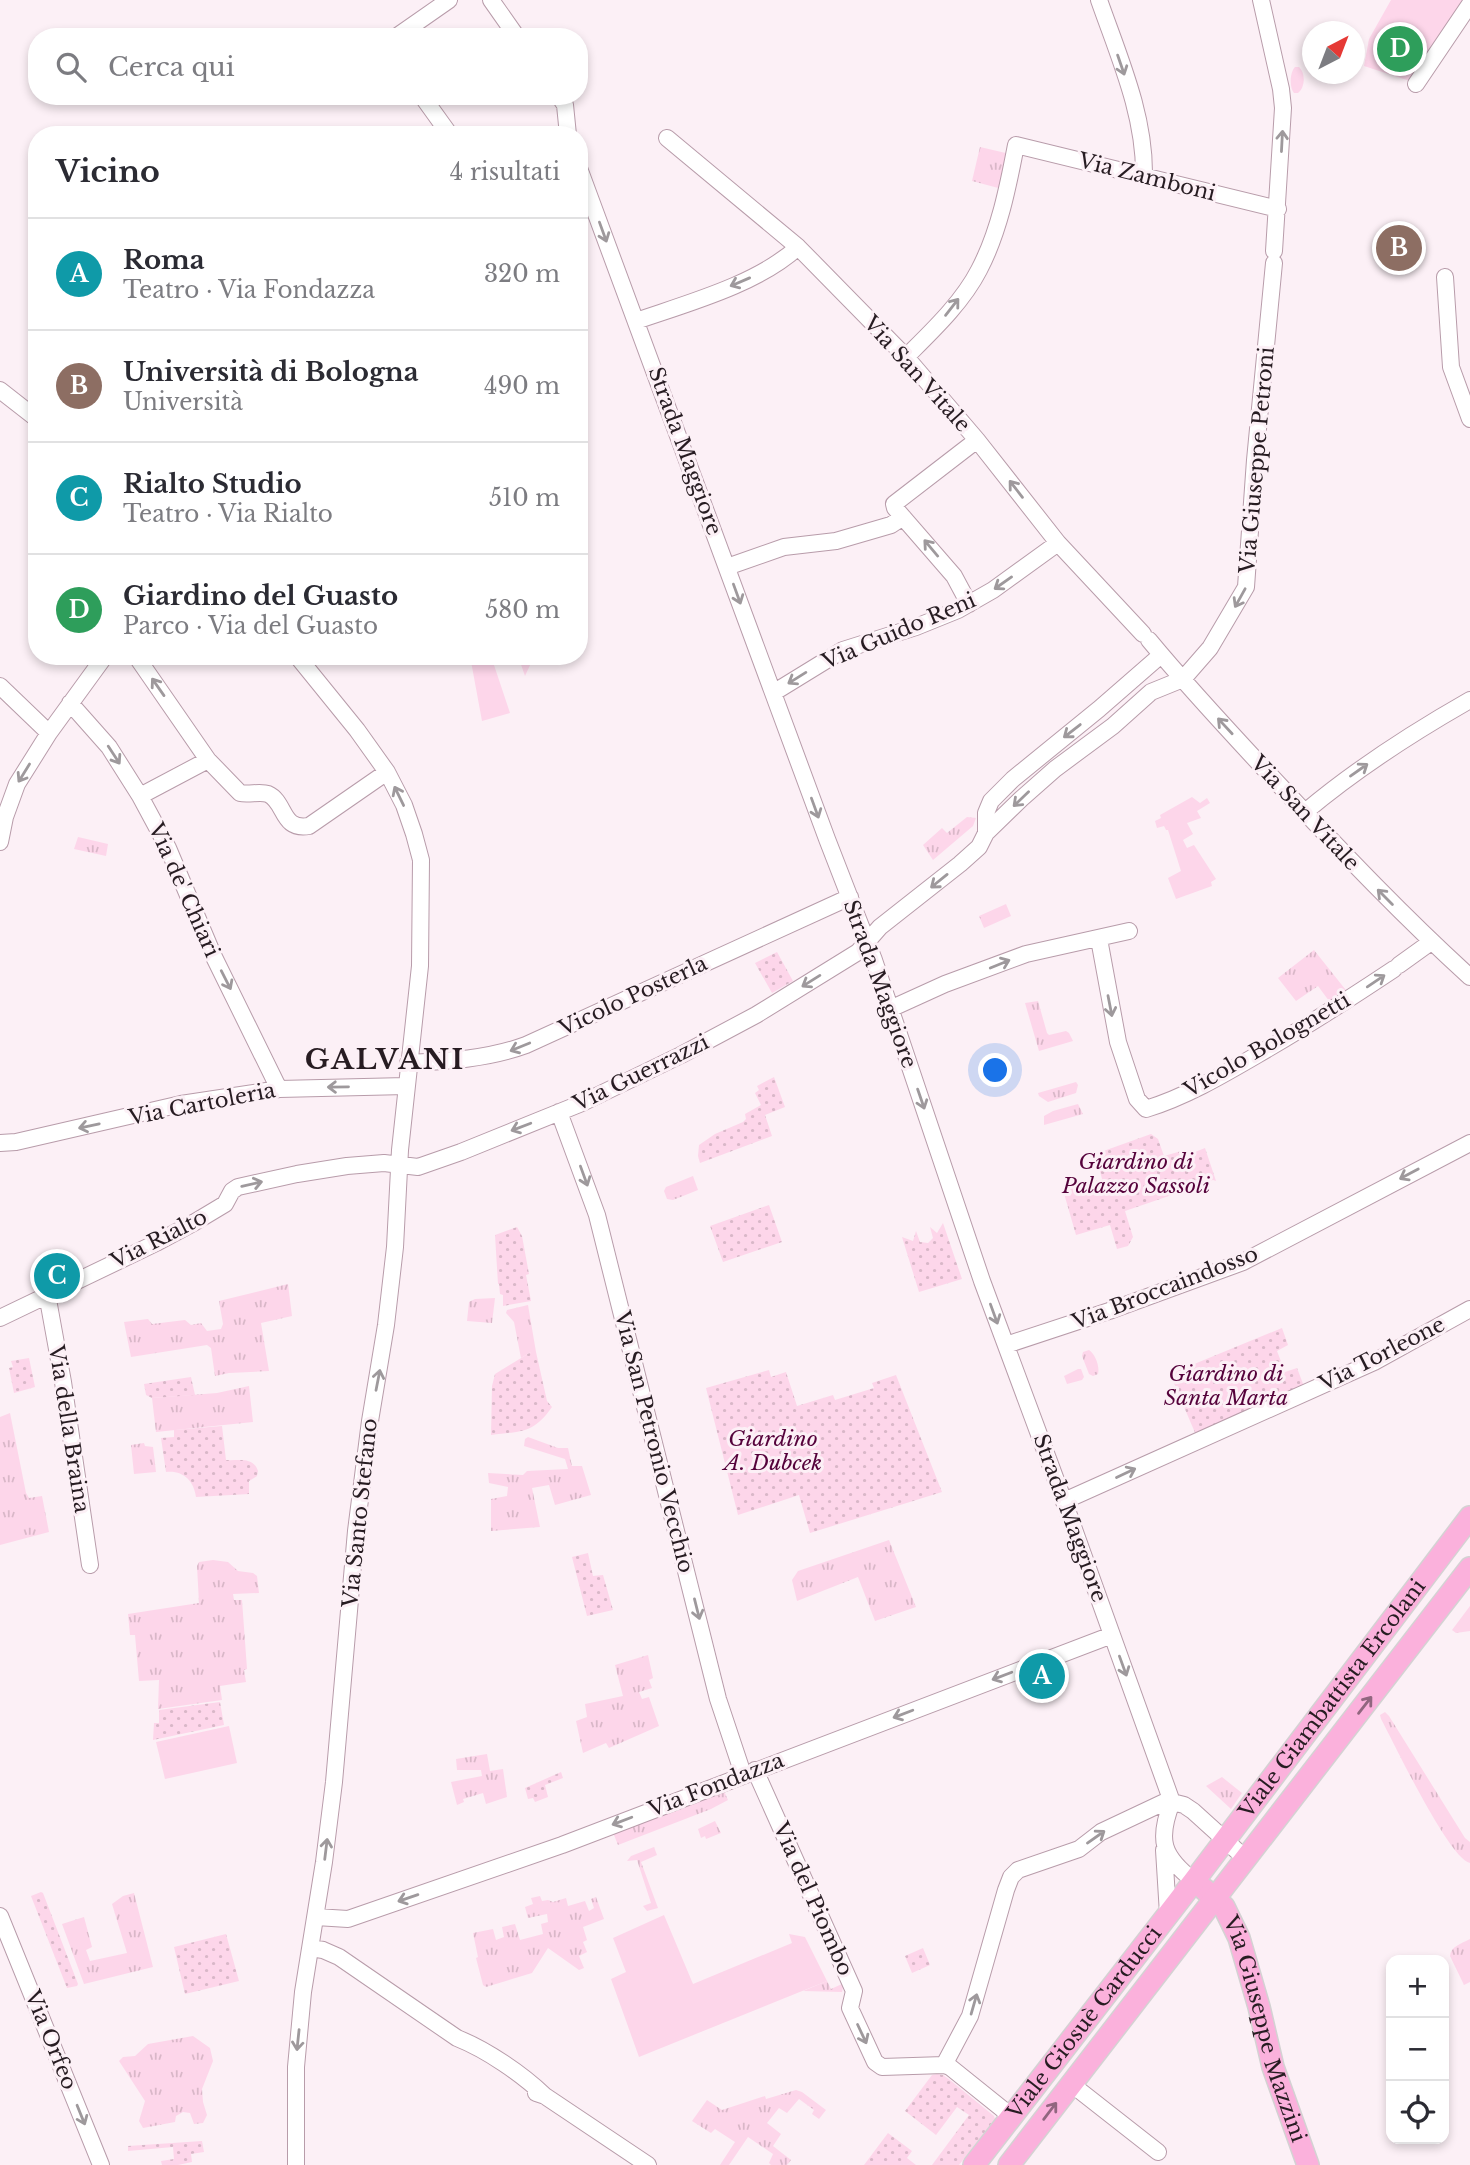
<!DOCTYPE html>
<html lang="it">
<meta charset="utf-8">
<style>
body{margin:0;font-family:"Libre Baskerville",serif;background:#f7f7f7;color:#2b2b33}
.controls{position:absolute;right:21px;bottom:21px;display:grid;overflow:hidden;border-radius:14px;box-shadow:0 4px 10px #0003}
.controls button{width:63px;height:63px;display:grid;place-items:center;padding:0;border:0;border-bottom:2px solid #e1e1e2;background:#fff;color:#2b2b33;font:35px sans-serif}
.compass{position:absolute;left:1302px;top:21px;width:63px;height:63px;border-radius:50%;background:#fff;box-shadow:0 4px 10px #0003;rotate:42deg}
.you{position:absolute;left:996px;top:1071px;width:24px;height:24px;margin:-18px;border:5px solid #fff;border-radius:50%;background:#1a73e8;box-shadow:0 0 0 10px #1a73e833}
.badge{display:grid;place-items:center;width:46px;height:46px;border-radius:50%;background:#7c3aed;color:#fff;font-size:23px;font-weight:700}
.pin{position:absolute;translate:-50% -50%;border:4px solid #fff;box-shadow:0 2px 7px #0006}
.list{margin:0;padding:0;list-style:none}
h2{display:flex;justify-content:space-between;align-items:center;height:91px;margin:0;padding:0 28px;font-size:30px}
h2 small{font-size:23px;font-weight:400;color:#7c7c81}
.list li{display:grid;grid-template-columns:46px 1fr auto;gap:21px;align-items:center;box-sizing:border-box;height:112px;padding:0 28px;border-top:2px solid #e1e1e2}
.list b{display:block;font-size:26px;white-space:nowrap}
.list p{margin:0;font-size:23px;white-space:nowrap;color:#7c7c81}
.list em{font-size:23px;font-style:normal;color:#7c7c81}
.icon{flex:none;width:38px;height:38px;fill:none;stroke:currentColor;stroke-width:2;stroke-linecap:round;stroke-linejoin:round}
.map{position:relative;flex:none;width:1470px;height:2165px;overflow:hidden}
.search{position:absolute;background:#fff;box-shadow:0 4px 10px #0003;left:28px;top:28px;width:560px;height:77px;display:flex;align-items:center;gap:18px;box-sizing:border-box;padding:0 24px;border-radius:28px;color:#7c7c81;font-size:26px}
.panel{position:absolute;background:#fff;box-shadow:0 4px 10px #0003;left:28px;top:126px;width:560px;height:539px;border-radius:28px}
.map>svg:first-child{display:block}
.grass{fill:url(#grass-tufts)}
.park{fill:#fdd6ea}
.garden{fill:url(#garden-dots)}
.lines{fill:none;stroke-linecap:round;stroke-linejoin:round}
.minor-casing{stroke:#b89caa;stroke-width:18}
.major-casing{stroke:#d4d2d3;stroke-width:24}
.minor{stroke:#fff;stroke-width:16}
.major{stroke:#fbb1dc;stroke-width:21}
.oneway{stroke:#9e999c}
.oneway2{stroke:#91667f}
.labels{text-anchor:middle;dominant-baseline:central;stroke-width:6;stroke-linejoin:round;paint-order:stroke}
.street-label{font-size:21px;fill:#271c22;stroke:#fcf0f6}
.park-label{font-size:21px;font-style:italic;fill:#55023b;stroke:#fcf0f6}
.district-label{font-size:28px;font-weight:bold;letter-spacing:2px;fill:#271c22;stroke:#fcf0f6}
</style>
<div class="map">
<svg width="1470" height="2165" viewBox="0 0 1470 2165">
<defs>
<pattern id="grass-tufts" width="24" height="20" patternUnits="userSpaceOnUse" patternTransform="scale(1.75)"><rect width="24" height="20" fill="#fdd6ea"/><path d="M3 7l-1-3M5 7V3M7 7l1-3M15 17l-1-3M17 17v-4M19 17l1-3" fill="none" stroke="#d9b7c8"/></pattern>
<pattern id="garden-dots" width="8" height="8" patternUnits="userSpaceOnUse" patternTransform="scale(1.75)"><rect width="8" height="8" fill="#fdd6ea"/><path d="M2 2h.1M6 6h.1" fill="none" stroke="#d9b7c8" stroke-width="1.8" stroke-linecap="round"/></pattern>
</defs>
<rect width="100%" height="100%" fill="#fcf0f6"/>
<path class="grass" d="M1295 67H1299C1306 73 1305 88 1298 93H1294C1289 87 1290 72 1295 67Z
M980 147 1010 154 1002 189 972 181Z
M518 656H570L552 663 545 659 531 663 525 676Z
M967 817 976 818 973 826 933 860 923 845 942 828 947 833Z
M78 837 108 844 106 856 74 849Z
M1006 904 1011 916 984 928 979 916Z
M1314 950 1349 994 1332 1005 1318 986 1296 1001 1278 978Z
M1038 1001 1047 1033 1049 1035 1066 1031 1069 1033 1073 1041 1039 1051 1025 1003Z
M1076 1082 1078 1085 1076 1093 1048 1102 1039 1096 1038 1093Z
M1078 1104 1083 1114 1044 1125V1116L1053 1111Z
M693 1176 698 1190 673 1200 667 1199 664 1191 666 1187Z
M288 1284 292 1316 261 1323 269 1371 229 1373 215 1376 211 1348 207 1345 131 1357 124 1322 148 1319 152 1324 185 1320 191 1325 201 1323 207 1331 221 1329 223 1324 219 1301Z
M495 1298 492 1323 467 1321 469 1302 475 1299Z
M528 1305 536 1352H531L521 1358 514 1322 506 1313 507 1310Z
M1089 1350C1095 1354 1100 1366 1098 1374L1093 1376 1089 1374 1082 1356 1083 1352Z
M1078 1369H1081L1084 1377 1082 1380 1067 1384 1064 1376Z
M249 1386 253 1422 156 1432 152 1398 217 1393Z
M10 1413 26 1493 29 1498 42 1496 49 1532 0 1545V1417Z
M528 1437 558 1448H568L572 1466H582L591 1495 555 1505 549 1485 532 1488 540 1527 491 1531V1499L507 1496 508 1487 489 1483 488 1473 523 1475 527 1471 568 1469 565 1459 524 1446 525 1439Z
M144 1443 145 1446 153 1447 156 1472 134 1474 131 1445Z
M889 1540 916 1607 875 1621 858 1577 797 1601 792 1580 798 1571Z
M213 1560 228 1562 238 1571 253 1573 257 1576 259 1593 233 1594 234 1600H242L247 1669 244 1670 246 1682 220 1686 222 1700 158 1709 159 1680 139 1681 135 1635H130L128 1614 199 1603 197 1566 199 1562Z
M1470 1606V1631L1456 1633 1452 1630Z
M648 1655 653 1678 649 1680 652 1688 639 1692 642 1699 649 1697 659 1726 609 1748 606 1743 583 1753 576 1721 587 1717 585 1704 623 1696 615 1665Z
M1385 1712 1389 1716 1465 1838 1470 1842V1863C1449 1859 1394 1743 1381 1719L1380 1715Z
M487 1754 490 1771 503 1769 507 1797 486 1804 483 1793 463 1799 464 1802 457 1805 451 1782 482 1776 481 1770H457L456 1759Z
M1222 1777 1242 1793 1231 1809 1206 1786Z
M724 1791 728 1800 711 1809 618 1845 612 1830Z
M715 1821 721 1833 706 1839 705 1836 701 1838 698 1829Z
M654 1847 657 1855 641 1862 658 1908 647 1911 643 1906 651 1903 637 1860 627 1861 631 1856Z
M134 1893 153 1967 84 1984 62 1924 84 1917 92 1947 86 1950 90 1961 127 1953 112 1904 123 1896Z
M540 1896 542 1901 548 1900 553 1902 566 1898 568 1906 585 1901 589 1911 594 1908 591 1899 596 1897 604 1919 583 1927 587 1940 583 1942 587 1952 579 1956 584 1968 579 1970 548 1948 532 1973 486 1987 483 1985 476 1958 478 1957 473 1933 493 1929 496 1940 504 1937 502 1927 515 1924 520 1940 543 1934 541 1924 548 1922 547 1914 528 1918 525 1907 533 1904 531 1898Z
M1470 1939V1982L1464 1985 1450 1956C1451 1946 1461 1944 1470 1939Z
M827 1981 831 1989 844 1983 842 1992 803 1991Z
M193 2036 210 2048 213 2061 202 2089 203 2102 207 2115 203 2123 194 2124 190 2113 183 2112 176 2116 175 2122 143 2128 139 2121 145 2101 119 2061 123 2057 135 2056 148 2044Z
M796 2090 802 2092 826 2110 819 2119 812 2114 814 2110 799 2099 787 2113 779 2108 767 2123 781 2134 773 2146 791 2160 787 2165H771L769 2163 773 2154 748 2137 729 2165H720L735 2142 715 2129 711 2133 692 2121 707 2100 722 2110 765 2096 766 2099Z"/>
<path class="park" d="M1391 0H1467L1410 81 1364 66 1369 39Z
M470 656H491L510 713 482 721Z
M1192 797 1200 803 1207 798 1210 803 1197 811 1201 818 1187 823 1193 834 1183 840 1187 848 1194 845 1216 879 1211 882 1212 886 1176 899 1168 878 1181 871 1168 830H1166L1164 826 1157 828 1155 821 1161 818 1160 815Z
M229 1726 237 1763 165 1779 156 1742Z
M664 1915 693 1984 792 1943 789 1934 805 1937 827 1981 639 2057 611 1979 626 1972 613 1938Z"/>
<path class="garden" d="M777 952 793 981 772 993 755 963Z
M774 1077 785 1107 765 1115 772 1136 700 1163 698 1156 699 1145 715 1134 743 1122 746 1119 745 1114 761 1105 755 1093 759 1090 757 1086Z
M1151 1134 1158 1139 1164 1156 1185 1150H1188L1190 1154 1205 1148 1216 1181 1213 1180 1207 1182V1183L1125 1211 1133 1237 1128 1246 1117 1249 1110 1225 1076 1235 1063 1190 1102 1179 1097 1159 1098 1153Z
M769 1205 782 1242 723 1262 710 1226Z
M943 1223 962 1279 919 1292 902 1237 913 1241 916 1231 920 1242 928 1243 933 1238 930 1227 937 1233Z
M517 1227 522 1236 529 1274 526 1275 531 1301 503 1306V1295L500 1294 499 1284H498L495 1235Z
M1282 1328 1288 1345 1277 1351 1285 1372 1297 1368 1305 1389 1196 1435 1170 1374Z
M531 1352H536L547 1401 552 1407C533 1434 522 1431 491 1435L492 1386 495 1374Z
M29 1358 35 1387 14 1393 9 1368 13 1367 11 1361Z
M769 1370 771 1377 786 1372 797 1406 833 1395 835 1400 874 1388 872 1383 896 1375 942 1492 810 1533 799 1495 738 1515 706 1388Z
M191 1377 195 1395 152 1398 146 1395 144 1384Z
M222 1426 226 1460C238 1461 253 1456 258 1471L257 1476 249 1481V1494L196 1497C194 1481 183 1470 166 1472L161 1438 174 1437V1430Z
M588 1553 593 1576 603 1575 613 1610 587 1616 572 1557Z
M220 1702 224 1725 153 1740 154 1723H159V1710Z
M561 1772 563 1778 545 1785 548 1797 535 1802 533 1798 528 1799 525 1788Z
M41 1892 43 1893 78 1984 77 1986 67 1988 31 1896Z
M226 1934 239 1981 185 1994 174 1947Z
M923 1948 930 1965 912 1973 905 1956Z
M937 2074 943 2075 950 2080 994 2116 995 2119 959 2165H932L969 2115 957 2107 936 2135 905 2111 932 2075Z
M888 2133 912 2151 907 2158 916 2165H864Z
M202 2141 204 2152 191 2154 192 2162 178 2165H162L161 2161 174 2159 173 2147 128 2151V2146Z"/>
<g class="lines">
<defs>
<path id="minor" d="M491 0 517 37
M1099 0C1119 57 1145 115 1144 176
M1261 0 1281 89 1283 108 1274 251
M396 37 449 0
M1416 84 1470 4
M422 96 450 135
M559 96 565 105 568 135
M667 138 798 247 906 357 977 440 1058 543 1143 634
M579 168 827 839 874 960 982 1281 1066 1507 1172 1802
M1445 277 1451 367 1470 419
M636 321C688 303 758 284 798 247
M906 357C932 331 962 303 979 270 999 232 1008 187 1016 145L1278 209
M0 390 37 419
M727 567 784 547 836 541 891 525 903 517
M969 604 954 576 895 508 894 504 977 440
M1149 640C1192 692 1239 742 1285 791 1345 855 1405 918 1470 977
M136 656 208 760 140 796
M0 686 49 733
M773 693 843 650 916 627 958 610 993 590 1058 543
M70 703 109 747 140 796 168 848 214 957 279 1089
M208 760 240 793C249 795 260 791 268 794 286 802 281 831 309 826L387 772
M1305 812C1356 769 1412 733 1470 700
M986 833V813L991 801 1013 779 1099 709 1161 655
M0 842 5 817 17 784 49 733 105 656
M1099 939 1118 1042 1137 1099 1146 1109C1185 1097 1221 1076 1257 1055 1304 1028 1349 999 1394 969
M1399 965 1431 942
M890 1009 945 984 1026 954 1129 931
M408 1063C449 1061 488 1059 526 1045L850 897
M559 1112 597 1215 718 1699 743 1774
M0 1143 16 1142 181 1104 279 1089 406 1086
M47 1294 63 1382 90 1565
M0 1318 156 1243 195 1222 225 1204 232 1191 238 1187 297 1174 347 1166 384 1163 418 1167 461 1152 582 1103 681 1055 756 1015 858 952 880 927 960 864 979 847 986 833 1021 799 1055 769 1113 726 1151 692 1183 679 1210 648 1246 587 1255 460 1274 263
M1006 1345 1109 1311 1243 1262 1470 1143
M1064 1501 1374 1362 1470 1309
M755 1770 854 1991 850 2008 875 2062 882 2067 944 2065 950 2067 1011 2116
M1172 1802 1184 1805 1193 1811 1246 1859
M1172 1802C1157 1840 1162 1856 1194 1881
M1164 1850 1168 1914
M0 1916 101 2165
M316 1917 348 1919 562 1845 1112 1635
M311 1948 323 1950 339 1957 457 2038C487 2050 522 2074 545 2096
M944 2065 970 2016 1006 1890 1011 1877 1018 1870 1079 1849 1101 1832 1171 1799
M1070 2083 1158 2152
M536 2093 545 2096 648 2165
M296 2165V2067L303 1992 324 1862 334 1782 356 1531 370 1421 386 1325 395 1247 400 1150 420 966 421 860 414 834 404 805 387 772 357 730 297 656"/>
<g id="major">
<path id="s1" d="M1204 1889 1224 1907 1239 1938 1259 2007 1273 2067 1308 2165"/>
<path id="s2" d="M974 2165 1194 1881 1470 1517"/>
<path d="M1009 2165 1470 1568"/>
</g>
</defs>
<use href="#minor" class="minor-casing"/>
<use href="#major" class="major-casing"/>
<use href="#minor" class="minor"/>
<use href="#major" class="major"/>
</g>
<defs><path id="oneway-shaft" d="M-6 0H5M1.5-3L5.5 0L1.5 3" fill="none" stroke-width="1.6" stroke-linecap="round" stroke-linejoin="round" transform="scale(1.75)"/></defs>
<g class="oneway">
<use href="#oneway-shaft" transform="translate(1121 65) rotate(71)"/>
<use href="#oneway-shaft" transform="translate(1282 141) rotate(-87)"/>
<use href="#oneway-shaft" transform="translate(603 232) rotate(70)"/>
<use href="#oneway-shaft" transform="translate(740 282) rotate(157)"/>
<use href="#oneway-shaft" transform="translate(952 307) rotate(-52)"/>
<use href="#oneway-shaft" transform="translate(1016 489) rotate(-128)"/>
<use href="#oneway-shaft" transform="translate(931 548) rotate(-130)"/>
<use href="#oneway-shaft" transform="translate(1003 583) rotate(145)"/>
<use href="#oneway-shaft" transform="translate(737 594) rotate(70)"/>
<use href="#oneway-shaft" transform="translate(1240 598) rotate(119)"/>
<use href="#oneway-shaft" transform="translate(797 678) rotate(148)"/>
<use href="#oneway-shaft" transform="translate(158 687) rotate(-125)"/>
<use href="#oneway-shaft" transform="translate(1225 726) rotate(-133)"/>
<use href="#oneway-shaft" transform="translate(1072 731) rotate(142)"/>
<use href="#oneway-shaft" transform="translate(114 755) rotate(57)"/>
<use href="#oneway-shaft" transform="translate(1359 770) rotate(-35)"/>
<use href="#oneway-shaft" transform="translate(24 773) rotate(122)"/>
<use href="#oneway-shaft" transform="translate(399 796) rotate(-116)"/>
<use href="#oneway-shaft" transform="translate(1021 799) rotate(136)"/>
<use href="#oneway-shaft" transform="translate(815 808) rotate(70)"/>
<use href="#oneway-shaft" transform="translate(939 881) rotate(141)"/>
<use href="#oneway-shaft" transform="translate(1385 897) rotate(-135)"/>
<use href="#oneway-shaft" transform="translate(1000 964) rotate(-22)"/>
<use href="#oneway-shaft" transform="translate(226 980) rotate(63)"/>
<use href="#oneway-shaft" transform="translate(811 981) rotate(148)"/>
<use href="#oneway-shaft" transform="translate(1376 981) rotate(-34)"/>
<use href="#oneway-shaft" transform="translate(1110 1006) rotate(79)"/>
<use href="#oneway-shaft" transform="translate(520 1047) rotate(158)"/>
<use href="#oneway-shaft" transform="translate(338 1087) rotate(179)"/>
<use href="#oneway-shaft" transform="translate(921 1099) rotate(71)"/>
<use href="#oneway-shaft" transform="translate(89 1126) rotate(168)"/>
<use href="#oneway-shaft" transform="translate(521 1127) rotate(159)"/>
<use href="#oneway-shaft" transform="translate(1409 1174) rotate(152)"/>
<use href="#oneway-shaft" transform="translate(584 1176) rotate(70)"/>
<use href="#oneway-shaft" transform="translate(252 1184) rotate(-13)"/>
<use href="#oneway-shaft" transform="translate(994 1314) rotate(70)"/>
<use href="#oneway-shaft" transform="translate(378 1380) rotate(-79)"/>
<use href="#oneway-shaft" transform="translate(1126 1473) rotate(-25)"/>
<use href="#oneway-shaft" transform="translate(697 1609) rotate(76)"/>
<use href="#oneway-shaft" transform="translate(1123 1666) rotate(70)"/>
<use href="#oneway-shaft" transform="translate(1002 1676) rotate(159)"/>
<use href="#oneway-shaft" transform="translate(903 1714) rotate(159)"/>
<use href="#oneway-shaft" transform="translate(622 1821) rotate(159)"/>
<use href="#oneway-shaft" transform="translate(1096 1837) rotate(-35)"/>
<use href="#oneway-shaft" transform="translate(326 1849) rotate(-83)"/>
<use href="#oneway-shaft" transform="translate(408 1898) rotate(161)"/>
<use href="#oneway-shaft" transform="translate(974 2004) rotate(-74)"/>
<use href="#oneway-shaft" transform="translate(862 2034) rotate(65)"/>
<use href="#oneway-shaft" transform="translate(298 2040) rotate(96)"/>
<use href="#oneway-shaft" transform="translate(81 2115) rotate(68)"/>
</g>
<g class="oneway2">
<use href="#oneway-shaft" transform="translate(1365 1705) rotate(-52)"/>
<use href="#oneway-shaft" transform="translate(1050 2111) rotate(-53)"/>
</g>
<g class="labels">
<g class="street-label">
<text transform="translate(1147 177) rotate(14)">Via Zamboni</text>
<text transform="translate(917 374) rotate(48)">Via San Vitale</text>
<text transform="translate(685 451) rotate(70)">Strada Maggiore</text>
<text transform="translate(1257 460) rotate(-85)">Via Giuseppe Petroni</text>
<text transform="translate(899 631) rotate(-23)">Via Guido Reni</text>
<text transform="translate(1305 813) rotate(47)">Via San Vitale</text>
<text transform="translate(184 890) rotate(66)">Via de' Chiari</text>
<text transform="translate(880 984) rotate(70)">Strada Maggiore</text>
<text transform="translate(633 996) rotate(-25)">Vicolo Posterla</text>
<text transform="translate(1267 1045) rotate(-30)">Vicolo Bolognetti</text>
<text transform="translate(641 1073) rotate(-26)">Via Guerrazzi</text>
<text transform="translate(202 1104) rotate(-11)">Via Cartoleria</text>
<text transform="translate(159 1239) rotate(-27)">Via Rialto</text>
<text transform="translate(1165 1288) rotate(-21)">Via Broccaindosso</text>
<text transform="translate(1382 1354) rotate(-27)">Via Torleone</text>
<text transform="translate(69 1429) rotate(81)">Via della Braina</text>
<text transform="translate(654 1442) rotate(76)">Via San Petronio Vecchio</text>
<text transform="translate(360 1513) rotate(-84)">Via Santo Stefano</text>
<text transform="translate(1070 1518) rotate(70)">Strada Maggiore</text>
<text stroke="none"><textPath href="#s2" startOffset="588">Viale Giambattista Ercolani</textPath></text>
<text transform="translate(716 1785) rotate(-21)">Via Fondazza</text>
<text transform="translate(813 1899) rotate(66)">Via del Piombo</text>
<text stroke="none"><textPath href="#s2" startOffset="180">Viale Giosuè Carducci</textPath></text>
<text stroke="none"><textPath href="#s1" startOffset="156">Via Giuseppe Mazzini</textPath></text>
<text transform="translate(51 2040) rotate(68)">Via Orfeo</text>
</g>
<g class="park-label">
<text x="1136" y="1162">Giardino di<tspan x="1136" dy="24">Palazzo Sassoli</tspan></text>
<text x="1226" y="1374">Giardino di<tspan x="1226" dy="24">Santa Marta</tspan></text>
<text x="773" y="1439">Giardino<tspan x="773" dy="24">A. Dubcek</tspan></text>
</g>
<g class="district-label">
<text x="385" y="1059">GALVANI</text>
</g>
</g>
</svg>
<div class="controls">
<button>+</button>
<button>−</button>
<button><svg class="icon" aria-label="locate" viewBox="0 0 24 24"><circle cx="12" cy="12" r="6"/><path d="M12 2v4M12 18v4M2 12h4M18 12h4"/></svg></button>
</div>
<svg class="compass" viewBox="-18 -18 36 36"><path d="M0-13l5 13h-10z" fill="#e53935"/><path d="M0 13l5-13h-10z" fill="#7c7c81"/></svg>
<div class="you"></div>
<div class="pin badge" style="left:1042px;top:1676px;background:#0f9aa8">A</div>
<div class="pin badge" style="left:1399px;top:248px;background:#8d6e63">B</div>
<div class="pin badge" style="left:57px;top:1276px;background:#0f9aa8">C</div>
<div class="pin badge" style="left:1400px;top:49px;background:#2e9e5b">D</div>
<div class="search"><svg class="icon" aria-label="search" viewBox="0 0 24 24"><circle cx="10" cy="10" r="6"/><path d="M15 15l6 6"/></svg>Cerca qui</div>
<section class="panel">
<h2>Vicino<small>4 risultati</small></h2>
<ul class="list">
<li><span class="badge" style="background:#0f9aa8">A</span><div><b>Roma</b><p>Teatro · Via Fondazza</p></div><em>320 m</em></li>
<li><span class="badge" style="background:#8d6e63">B</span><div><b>Università di Bologna</b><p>Università</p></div><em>490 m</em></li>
<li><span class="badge" style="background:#0f9aa8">C</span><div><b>Rialto Studio</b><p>Teatro · Via Rialto</p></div><em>510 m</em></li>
<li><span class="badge" style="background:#2e9e5b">D</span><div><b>Giardino del Guasto</b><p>Parco · Via del Guasto</p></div><em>580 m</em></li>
</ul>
</section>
</div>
